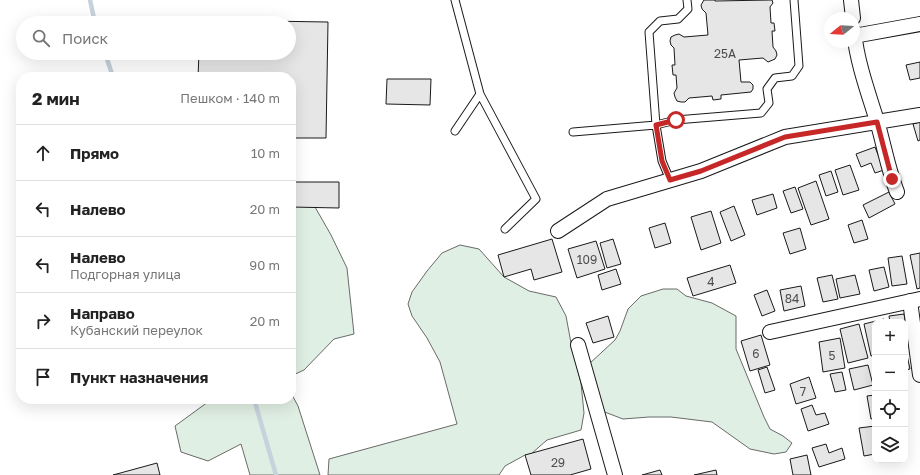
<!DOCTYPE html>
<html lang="ru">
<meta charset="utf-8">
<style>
body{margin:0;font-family:"Golos Text",sans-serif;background:#f2f2f2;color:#222}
.controls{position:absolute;right:12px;bottom:12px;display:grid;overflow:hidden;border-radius:8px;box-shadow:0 4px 16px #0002}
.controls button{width:36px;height:36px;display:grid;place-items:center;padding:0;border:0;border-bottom:1px solid #e0e0e0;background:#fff;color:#222;font:20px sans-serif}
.compass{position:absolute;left:824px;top:12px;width:36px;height:36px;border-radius:50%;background:#fff;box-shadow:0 4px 16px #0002;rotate:252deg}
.stop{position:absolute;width:12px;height:12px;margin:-9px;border:3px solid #c62828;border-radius:50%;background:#fff}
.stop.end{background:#c62828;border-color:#fff;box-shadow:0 1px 4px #0008}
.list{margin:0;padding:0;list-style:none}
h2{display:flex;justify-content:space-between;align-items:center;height:52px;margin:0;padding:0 16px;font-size:17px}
h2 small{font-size:13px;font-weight:400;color:#767676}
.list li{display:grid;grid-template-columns:26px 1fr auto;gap:12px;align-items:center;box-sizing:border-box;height:56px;padding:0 16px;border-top:1px solid #e0e0e0}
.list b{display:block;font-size:15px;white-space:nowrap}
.list p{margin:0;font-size:13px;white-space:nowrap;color:#767676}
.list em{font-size:13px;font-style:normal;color:#767676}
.icon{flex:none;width:22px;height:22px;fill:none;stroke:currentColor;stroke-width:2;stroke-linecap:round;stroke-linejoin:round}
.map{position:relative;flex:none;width:920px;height:475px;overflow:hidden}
.search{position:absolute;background:#fff;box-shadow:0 4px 16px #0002;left:16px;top:16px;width:280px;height:44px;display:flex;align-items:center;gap:10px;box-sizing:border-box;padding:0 14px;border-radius:22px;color:#767676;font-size:15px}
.panel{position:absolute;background:#fff;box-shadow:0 4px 16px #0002;left:16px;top:72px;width:280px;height:332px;border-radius:16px}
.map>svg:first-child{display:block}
.green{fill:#e0efe3;stroke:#6a6a6a}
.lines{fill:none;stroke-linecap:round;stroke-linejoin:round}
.stream{stroke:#c6d2dc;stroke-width:4.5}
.building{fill:#e6e6e6;stroke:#1a1a1a}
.lane-casing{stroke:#1a1a1a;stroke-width:9}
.street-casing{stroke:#1a1a1a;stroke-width:16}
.lane{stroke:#fff;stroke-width:7}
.street{stroke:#fff;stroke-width:14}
.route{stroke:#c62828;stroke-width:5}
.labels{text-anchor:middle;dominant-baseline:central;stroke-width:3;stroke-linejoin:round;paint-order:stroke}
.number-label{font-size:12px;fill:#4d4d4d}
</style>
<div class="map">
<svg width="920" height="475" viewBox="0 0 920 475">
<rect width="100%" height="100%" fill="#fff"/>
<path class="green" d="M291 190 315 207 331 235 347 268 354 334 334 339 304 370 291 376Z
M460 245 479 249 504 277 529 291 556 297 566 316 571 343 581 383 584 413 581 430 547 440 531 454 525 455 505 466 499 475H328L329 459 457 424 440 362 427 338 412 316 408 304 412 292 427 271 442 253Z
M663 289H677L686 296 712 303 736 316V349L764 417 770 429 783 436 792 443 786 452 774 454 750 449 712 422 671 417H649L623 419 602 411 589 364 615 340 620 331 628 309 641 296Z
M291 393 298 406 320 475H250L241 444 208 461 181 452 175 426 212 399H291Z"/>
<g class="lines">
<path class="stream" d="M90 0 95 23
M105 53 113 77
M254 399 276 475"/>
</g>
<path class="building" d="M704 0H715V1L772 0 773 3 770 7 771 23H774L775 31H772L773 47 776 51 777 55 775 59 768 62 763 58 739 60 741 82H750L753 85V89L751 92 721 95V99L713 100 712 96 689 98 685 102H681L677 101 675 97 674 93 677 88 676 75H673L672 65H675L674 48 671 45 670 41 671 37 675 35 679 34 684 37 708 35 706 13 702 9 701 5Z
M199 20 328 22 326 138H291V77H198L199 53H289V23H199Z
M920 62V78L910 80 906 65Z
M387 79H431L430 105 386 104Z
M920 122V140L918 141 913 124Z
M875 147 884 170 875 173 871 163 861 167 856 154Z
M850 165 859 190 843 195 835 170Z
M831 171 838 192 826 196 819 175Z
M816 181 829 219 811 225 798 188Z
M291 182H339V208L291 207Z
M795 187 803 209 791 213 783 191Z
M889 192 895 204 869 218 863 205Z
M773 194 777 208 757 215 752 200Z
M734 206 745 235 731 241 720 212Z
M711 211 721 243 701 250 691 217Z
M862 220 868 239 854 243 848 225Z
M665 223 671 243 655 248 649 228Z
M800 228 806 249 790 254 783 233Z
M552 239 562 272 534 280 531 269 504 277 498 255Z
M613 239 621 264 607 268 600 243Z
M596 241 605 269 577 278 568 249Z
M920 253V288L917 289 910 255Z
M902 256 907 284 892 286 888 258Z
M730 265 736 283 693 296 687 278Z
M884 267 889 287 874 291 869 270Z
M616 269 621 284 602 290 598 275Z
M832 275 838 299 823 302 817 278Z
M855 275 860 294 840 298 836 279Z
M801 286 805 306 784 311 780 290Z
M767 290 775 311 762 316 754 295Z
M904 314 908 336H905V322H890L889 316Z
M608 316 614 337 593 343 586 323Z
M884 319 885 322H875V355L871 356 864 324Z
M859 324 868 358 848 363 840 329Z
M761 335 770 365 750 371 741 341Z
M840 338 845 368 823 372 819 342Z
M905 346 910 369 905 370Z
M868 365 873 385 854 390 849 369Z
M767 367 775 390 765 393 758 370Z
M842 372 846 390 835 392 830 374Z
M809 377 816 398 796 404 790 384Z
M875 395V418L871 419 867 396Z
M812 405 816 415 825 413 829 424 808 431 801 409Z
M875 426V454L864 456 859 428Z
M583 439 591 469 570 475H531L525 455Z
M826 444 829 453 842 448 845 459 819 467 812 448Z
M807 455 811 475H793L790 459Z
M157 463 160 475H113Z
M660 470 662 475H642Z
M716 470 717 475H694Z"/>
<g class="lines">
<defs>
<path id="lane" d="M455 0 480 94 536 199 505 229
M455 131 480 94
M573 132 656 125 676 120 761 113 769 103 767 89 775 78 792 76 799 66 794 0
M670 180 662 161 656 125 649 32 660 21 678 19 688 9 687 0"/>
<path id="street" d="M851 0 853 18
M854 32C857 62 868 92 877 121 884 145 888 169 897 192
M854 36 920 24
M558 231 607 199 701 171 785 137 920 115
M910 301 920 375
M770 332 920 299
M578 345 615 475"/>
</defs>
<use href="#lane" class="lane-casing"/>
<use href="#street" class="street-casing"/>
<use href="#lane" class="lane"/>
<use href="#street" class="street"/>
</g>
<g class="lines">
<path class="route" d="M676 120 656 125 662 161 670 180 701 171 785 137 877 122 892 179"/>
</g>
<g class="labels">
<g class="number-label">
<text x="725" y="53">25А</text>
<text x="587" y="259">109</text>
<text x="711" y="281">4</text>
<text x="792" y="298">84</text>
<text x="756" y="353">6</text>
<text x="832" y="355">5</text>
<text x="803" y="391">7</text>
<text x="558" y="462">29</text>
</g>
</g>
</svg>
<div class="controls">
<button>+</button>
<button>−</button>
<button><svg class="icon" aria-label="locate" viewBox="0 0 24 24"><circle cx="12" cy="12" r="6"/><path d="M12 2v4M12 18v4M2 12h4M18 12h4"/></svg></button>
<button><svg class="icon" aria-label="layers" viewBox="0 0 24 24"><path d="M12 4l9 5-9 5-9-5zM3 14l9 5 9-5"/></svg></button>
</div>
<svg class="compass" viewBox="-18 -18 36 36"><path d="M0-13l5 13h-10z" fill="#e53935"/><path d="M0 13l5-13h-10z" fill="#767676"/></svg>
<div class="stop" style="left:676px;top:120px"></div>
<div class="stop end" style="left:892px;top:179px"></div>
<div class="search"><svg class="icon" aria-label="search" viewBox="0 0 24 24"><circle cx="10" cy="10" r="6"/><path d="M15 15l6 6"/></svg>Поиск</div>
<section class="panel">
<h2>2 мин<small>Пешком · 140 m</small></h2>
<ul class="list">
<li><svg class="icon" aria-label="ahead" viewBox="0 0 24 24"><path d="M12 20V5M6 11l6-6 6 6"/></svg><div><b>Прямо</b></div><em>10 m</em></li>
<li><svg class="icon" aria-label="left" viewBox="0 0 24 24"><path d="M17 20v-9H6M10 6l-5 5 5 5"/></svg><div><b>Налево</b></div><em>20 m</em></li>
<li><svg class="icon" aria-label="left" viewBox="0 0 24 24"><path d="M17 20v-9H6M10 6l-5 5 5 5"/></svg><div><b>Налево</b><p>Подгорная улица</p></div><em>90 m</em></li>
<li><svg class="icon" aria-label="right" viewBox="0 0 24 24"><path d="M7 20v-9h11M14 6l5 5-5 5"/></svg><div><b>Направо</b><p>Кубанский переулок</p></div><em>20 m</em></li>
<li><svg class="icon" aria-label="arrive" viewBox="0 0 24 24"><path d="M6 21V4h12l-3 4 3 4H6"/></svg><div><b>Пункт назначения</b></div></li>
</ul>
</section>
</div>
